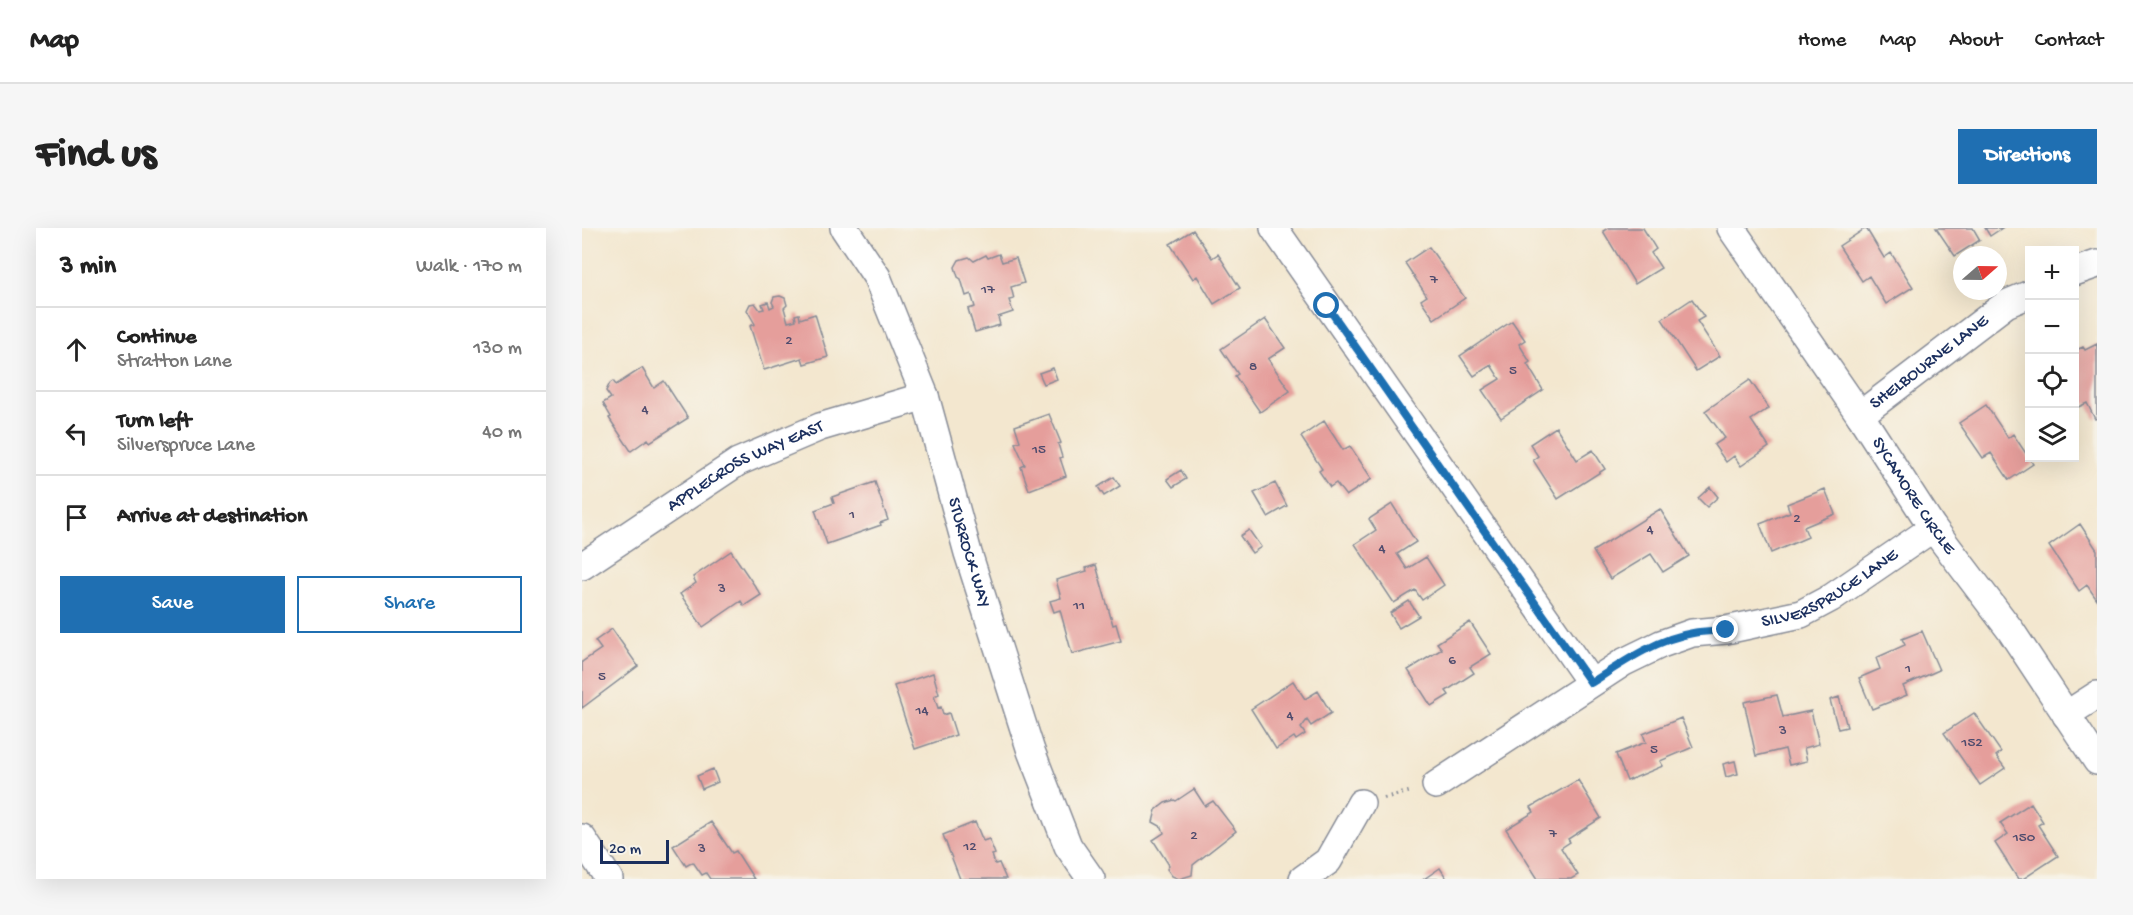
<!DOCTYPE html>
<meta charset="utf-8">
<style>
body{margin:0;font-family:"Gochi Hand",sans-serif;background:#f6f6f6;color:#222}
.controls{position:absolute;right:18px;top:18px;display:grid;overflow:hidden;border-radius:0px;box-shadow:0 6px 24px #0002}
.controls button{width:54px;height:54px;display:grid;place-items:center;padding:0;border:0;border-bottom:2px solid #e0e0e0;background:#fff;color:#222;font:30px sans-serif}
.compass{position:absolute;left:1371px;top:18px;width:54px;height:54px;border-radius:50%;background:#fff;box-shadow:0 6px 24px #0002;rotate:70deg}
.scale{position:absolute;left:18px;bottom:15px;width:69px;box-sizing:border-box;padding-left:6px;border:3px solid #1b2f5e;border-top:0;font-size:16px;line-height:21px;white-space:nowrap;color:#1b2f5e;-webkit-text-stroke:4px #f7f3e8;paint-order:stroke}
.stop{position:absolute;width:18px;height:18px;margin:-14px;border:4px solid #1f6fb2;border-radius:50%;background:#fff}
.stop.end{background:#1f6fb2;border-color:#fff;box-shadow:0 2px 6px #0008}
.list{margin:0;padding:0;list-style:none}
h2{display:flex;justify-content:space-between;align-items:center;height:78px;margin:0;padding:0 24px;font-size:26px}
h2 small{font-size:20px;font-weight:400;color:#767676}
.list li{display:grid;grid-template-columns:39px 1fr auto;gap:18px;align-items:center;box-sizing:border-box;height:84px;padding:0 24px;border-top:2px solid #e0e0e0}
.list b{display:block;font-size:22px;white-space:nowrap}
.list p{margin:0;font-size:20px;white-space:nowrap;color:#767676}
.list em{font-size:20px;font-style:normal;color:#767676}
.actions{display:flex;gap:12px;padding:18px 24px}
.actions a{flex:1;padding:14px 0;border:2px solid #1f6fb2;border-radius:0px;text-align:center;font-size:21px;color:#1f6fb2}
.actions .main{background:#1f6fb2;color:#fff}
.icon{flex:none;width:33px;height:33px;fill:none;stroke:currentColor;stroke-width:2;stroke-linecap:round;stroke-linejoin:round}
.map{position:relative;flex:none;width:1515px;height:651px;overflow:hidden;border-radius:0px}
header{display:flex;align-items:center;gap:36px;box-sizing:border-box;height:84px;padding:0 30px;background:#fff;border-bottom:2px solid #e0e0e0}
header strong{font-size:28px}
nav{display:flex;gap:33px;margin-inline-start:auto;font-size:21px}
.intro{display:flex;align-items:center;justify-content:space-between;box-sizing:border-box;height:144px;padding:0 36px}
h1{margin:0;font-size:42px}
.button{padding:15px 27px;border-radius:0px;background:#1f6fb2;color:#fff;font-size:21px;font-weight:700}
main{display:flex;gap:36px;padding:0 36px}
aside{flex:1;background:#fff;border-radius:0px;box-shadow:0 6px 24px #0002}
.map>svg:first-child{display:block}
.building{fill:#e59e9b}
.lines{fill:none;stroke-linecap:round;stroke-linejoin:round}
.minor-casing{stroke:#878b96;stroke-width:30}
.path{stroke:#878b96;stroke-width:4;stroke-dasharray:1.5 4.5;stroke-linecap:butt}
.minor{stroke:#fff;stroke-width:27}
.route{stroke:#1f6fb2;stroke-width:8}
.labels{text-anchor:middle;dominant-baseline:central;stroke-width:5;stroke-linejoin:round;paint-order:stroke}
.number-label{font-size:15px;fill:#4e4b6d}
.street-label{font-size:18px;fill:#1b2f5e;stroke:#f7f3e8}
</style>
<header>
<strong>Map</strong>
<nav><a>Home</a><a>Map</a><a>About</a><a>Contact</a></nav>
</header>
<div class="intro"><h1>Find us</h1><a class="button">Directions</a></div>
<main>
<aside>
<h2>3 min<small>Walk · 170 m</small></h2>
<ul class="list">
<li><svg class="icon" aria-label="ahead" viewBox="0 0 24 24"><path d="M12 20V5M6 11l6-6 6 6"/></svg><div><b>Continue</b><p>Stratton Lane</p></div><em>130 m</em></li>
<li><svg class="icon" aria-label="left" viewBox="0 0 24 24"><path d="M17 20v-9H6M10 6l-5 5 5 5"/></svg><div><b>Turn left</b><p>Silverspruce Lane</p></div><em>40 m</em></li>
<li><svg class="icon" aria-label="arrive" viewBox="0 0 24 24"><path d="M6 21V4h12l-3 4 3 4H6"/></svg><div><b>Arrive at destination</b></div></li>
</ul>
<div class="actions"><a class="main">Save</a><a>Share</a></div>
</aside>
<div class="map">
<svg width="1515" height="651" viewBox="0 0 1515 651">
<rect width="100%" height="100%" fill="#f7f3e8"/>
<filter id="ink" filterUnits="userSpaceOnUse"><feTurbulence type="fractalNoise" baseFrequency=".0167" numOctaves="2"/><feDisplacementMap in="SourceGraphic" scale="12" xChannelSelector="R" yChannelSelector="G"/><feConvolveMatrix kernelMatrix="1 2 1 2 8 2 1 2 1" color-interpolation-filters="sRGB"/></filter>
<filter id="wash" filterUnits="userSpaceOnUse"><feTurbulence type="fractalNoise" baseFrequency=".008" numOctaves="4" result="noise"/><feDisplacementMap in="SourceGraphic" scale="24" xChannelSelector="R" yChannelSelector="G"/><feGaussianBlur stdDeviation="1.35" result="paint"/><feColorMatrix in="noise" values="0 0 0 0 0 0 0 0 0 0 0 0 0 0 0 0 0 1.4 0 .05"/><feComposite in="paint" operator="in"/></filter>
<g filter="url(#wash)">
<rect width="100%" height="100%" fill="#f3e7cf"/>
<g id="blocks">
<path class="building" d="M1026 0H1061L1074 21 1069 25 1079 40 1053 56 1021 3Z
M1284 0 1302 30 1309 25 1331 59 1304 76 1287 48 1280 53 1257 18Z
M1354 0H1391L1398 12 1373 28Z
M1403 0H1420L1408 8Z
M611 2 630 30 636 26 658 60 632 76 615 48 611 51 588 16Z
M847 19 883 70 852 91 839 72 845 68 823 35Z
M417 26 420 34 434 30 442 55 429 59 432 71 427 72 431 84 416 89 418 97 393 104 386 81 393 79 389 66 384 68 379 51 376 49 373 39 377 32 387 29 392 33 404 27 406 30Z
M198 68 203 70 205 77 202 80 206 94 214 92 213 87 217 86 218 91 233 86 246 129 222 136 220 130 182 142 168 98 173 96 165 82 168 76 173 75 178 82 182 81 180 76 186 74 188 80 192 78 190 74 192 69Z
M1110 71 1122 89 1115 93 1138 128 1114 143 1080 91Z
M683 91 703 120 686 131 708 163 678 184 653 148 656 146 639 121Z
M930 93 943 112 937 116 948 134 945 136 961 162 919 190 900 162 918 151 909 137 892 148 878 128Z
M1515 116V190L1513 191 1505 175 1492 181V123L1501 119 1503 122Z
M60 140 72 160 82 153 106 190 68 214 66 211 49 223 27 190 29 189 21 175 29 170 24 163 28 155 31 153 34 157Z
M471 140 475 151 462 156 457 145Z
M1168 152 1187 180 1169 192 1187 219 1159 238 1152 228 1144 234 1132 217 1143 210 1123 183Z
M1404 177 1426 210 1431 206 1451 236 1427 252 1409 225 1401 230 1377 195Z
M467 186 479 215 476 216 480 229 478 230 484 248 447 262 439 239 443 237 433 215 438 213 433 198Z
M742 193 761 222 768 218 790 251 764 268 754 255 748 259 737 243 740 241 719 209Z
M974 199 995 232 1011 222 1023 241 976 271 951 232 956 228 948 216Z
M599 242 604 251 591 259 585 251Z
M532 249 538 258 522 268 516 259Z
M293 254 306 292 298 295 299 297 245 316 233 282 252 275 250 269Z
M693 255 705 278 686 289 672 265Z
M1128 259 1136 269 1125 279 1116 270Z
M1243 261 1253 286 1222 299 1226 309 1189 325 1178 296 1208 284 1205 276Z
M810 276 834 314 815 326 825 341 844 329 862 357 840 372 833 362 812 375 773 316 794 302 787 291Z
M1078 281 1107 328 1081 344 1069 326 1028 351 1011 323Z
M1498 296 1515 322V372L1505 357 1497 363 1467 318Z
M667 302 679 319 670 325 658 308Z
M149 323 179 367 162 378 159 373 121 399 98 366 114 355 111 349Z
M514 337 531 397 534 396 539 413 490 426 478 382 472 384 468 373 479 370 474 352 505 343 504 340Z
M827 373 837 388 817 400 808 385Z
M888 394 909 426 888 439 892 445 864 463 867 467 849 478 826 442 860 421 855 415Z
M30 401 56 438 0 480V434L19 421 13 413Z
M1340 403 1357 442 1321 458 1325 467 1290 481 1277 450 1298 441 1294 430 1323 417 1320 411Z
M351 445 357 466 352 468 356 480 359 479 361 487 367 485 374 507 333 521 312 458Z
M711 453 723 471 736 463 749 485 729 498 725 492 719 500 723 506 714 512 712 509 694 521 669 481Z
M1195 467 1201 489 1229 483 1237 516 1222 520 1225 533 1207 537 1203 521 1174 528 1162 474Z
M1257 469 1265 499 1256 501 1248 472Z
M1392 485 1419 524 1414 528 1423 540 1398 557 1362 505Z
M1099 490 1111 519 1078 533 1081 538 1045 553 1034 526 1064 514 1061 506Z
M1153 533 1156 546 1144 549 1141 536Z
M131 541 136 554 120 561 115 548Z
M996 552 1019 590 986 611 988 614 979 620 996 647 989 651H956L924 601 952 584 949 579Z
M612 561 623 578 631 573 654 603 611 637 610 647 597 651 590 648 585 641 587 637 571 612 582 605 580 599 571 594 574 582 583 575 592 572 594 573Z
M1449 575 1461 594 1456 597 1476 628 1441 651H1436L1413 615 1426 606 1418 595Z
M129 594 150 625 154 623 172 651H128L124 645 120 647 111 634 104 638 91 618Z
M393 594 401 613 407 611 413 626 410 627 413 636 417 635 424 651H378L361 607Z
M858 640 865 651H842Z"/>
</g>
</g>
<g filter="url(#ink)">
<use href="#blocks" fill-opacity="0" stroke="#878b96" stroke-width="1.5"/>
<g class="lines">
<defs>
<g id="minor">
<path id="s1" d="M262 0 295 49 343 168 386 325 449 523 486 618 509 651"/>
<path d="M692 0 1009 455"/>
<path id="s2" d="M1149 0 1278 187 1351 300 1429 403 1515 533"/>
<path d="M1492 44 1515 36"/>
<path id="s3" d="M1278 187 1424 76 1448 66"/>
<path id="s4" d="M0 338 156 234 238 199 343 168"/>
<path d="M1484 487 1515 467"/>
<path id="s5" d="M854 557 1042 434 1079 416 1110 405 1144 402 1219 386 1249 370 1351 300"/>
<path d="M0 610 27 651"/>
<path d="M721 651 746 633 779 575"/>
</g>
</defs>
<use href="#minor" class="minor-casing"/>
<path class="path" d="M802 570 830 563"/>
<use href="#minor" class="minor"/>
</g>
</g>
<g class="lines" filter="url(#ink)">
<path class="route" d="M745 78 1009 455C1040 435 1074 411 1111 405 1122 403 1133 403 1144 402"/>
</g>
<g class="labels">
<g class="number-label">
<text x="852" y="52">7</text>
<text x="406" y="62">17</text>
<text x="207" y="113">2</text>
<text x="671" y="139">8</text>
<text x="931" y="143">5</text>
<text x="63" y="182">4</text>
<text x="457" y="222">15</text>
<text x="270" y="287">1</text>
<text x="1215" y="291">2</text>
<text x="1068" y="302">4</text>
<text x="800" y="321">4</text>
<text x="140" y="361">3</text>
<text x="497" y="378">11</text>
<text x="870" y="433">6</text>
<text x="1326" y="441">1</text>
<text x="20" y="449">5</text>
<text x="340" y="483">14</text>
<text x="708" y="488">4</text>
<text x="1201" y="503">3</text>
<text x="1390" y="515">152</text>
<text x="1072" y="522">5</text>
<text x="971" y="606">7</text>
<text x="612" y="608">2</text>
<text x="1442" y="610">150</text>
<text x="388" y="619">12</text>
<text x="120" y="621">3</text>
</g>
<g class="street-label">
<text stroke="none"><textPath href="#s3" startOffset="87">SHELBOURNE LANE</textPath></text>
<text stroke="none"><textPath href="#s4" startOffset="192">APPLECROSS WAY EAST</textPath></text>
<text stroke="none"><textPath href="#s2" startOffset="324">SYCAMORE CIRCLE</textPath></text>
<text stroke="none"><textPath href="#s1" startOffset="350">STURROCK WAY</textPath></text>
<text stroke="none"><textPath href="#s5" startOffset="446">SILVERSPRUCE LANE</textPath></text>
</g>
</g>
</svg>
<div class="controls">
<button>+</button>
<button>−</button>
<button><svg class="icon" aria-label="locate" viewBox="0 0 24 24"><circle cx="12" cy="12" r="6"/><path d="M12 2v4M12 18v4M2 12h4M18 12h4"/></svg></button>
<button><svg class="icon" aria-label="layers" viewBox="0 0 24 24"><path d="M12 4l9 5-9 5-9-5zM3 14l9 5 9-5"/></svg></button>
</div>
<svg class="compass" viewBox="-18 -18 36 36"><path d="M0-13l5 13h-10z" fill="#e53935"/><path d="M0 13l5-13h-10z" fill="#767676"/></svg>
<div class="scale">20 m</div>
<div class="stop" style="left:745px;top:78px"></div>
<div class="stop end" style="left:1144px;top:402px"></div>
</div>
</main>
